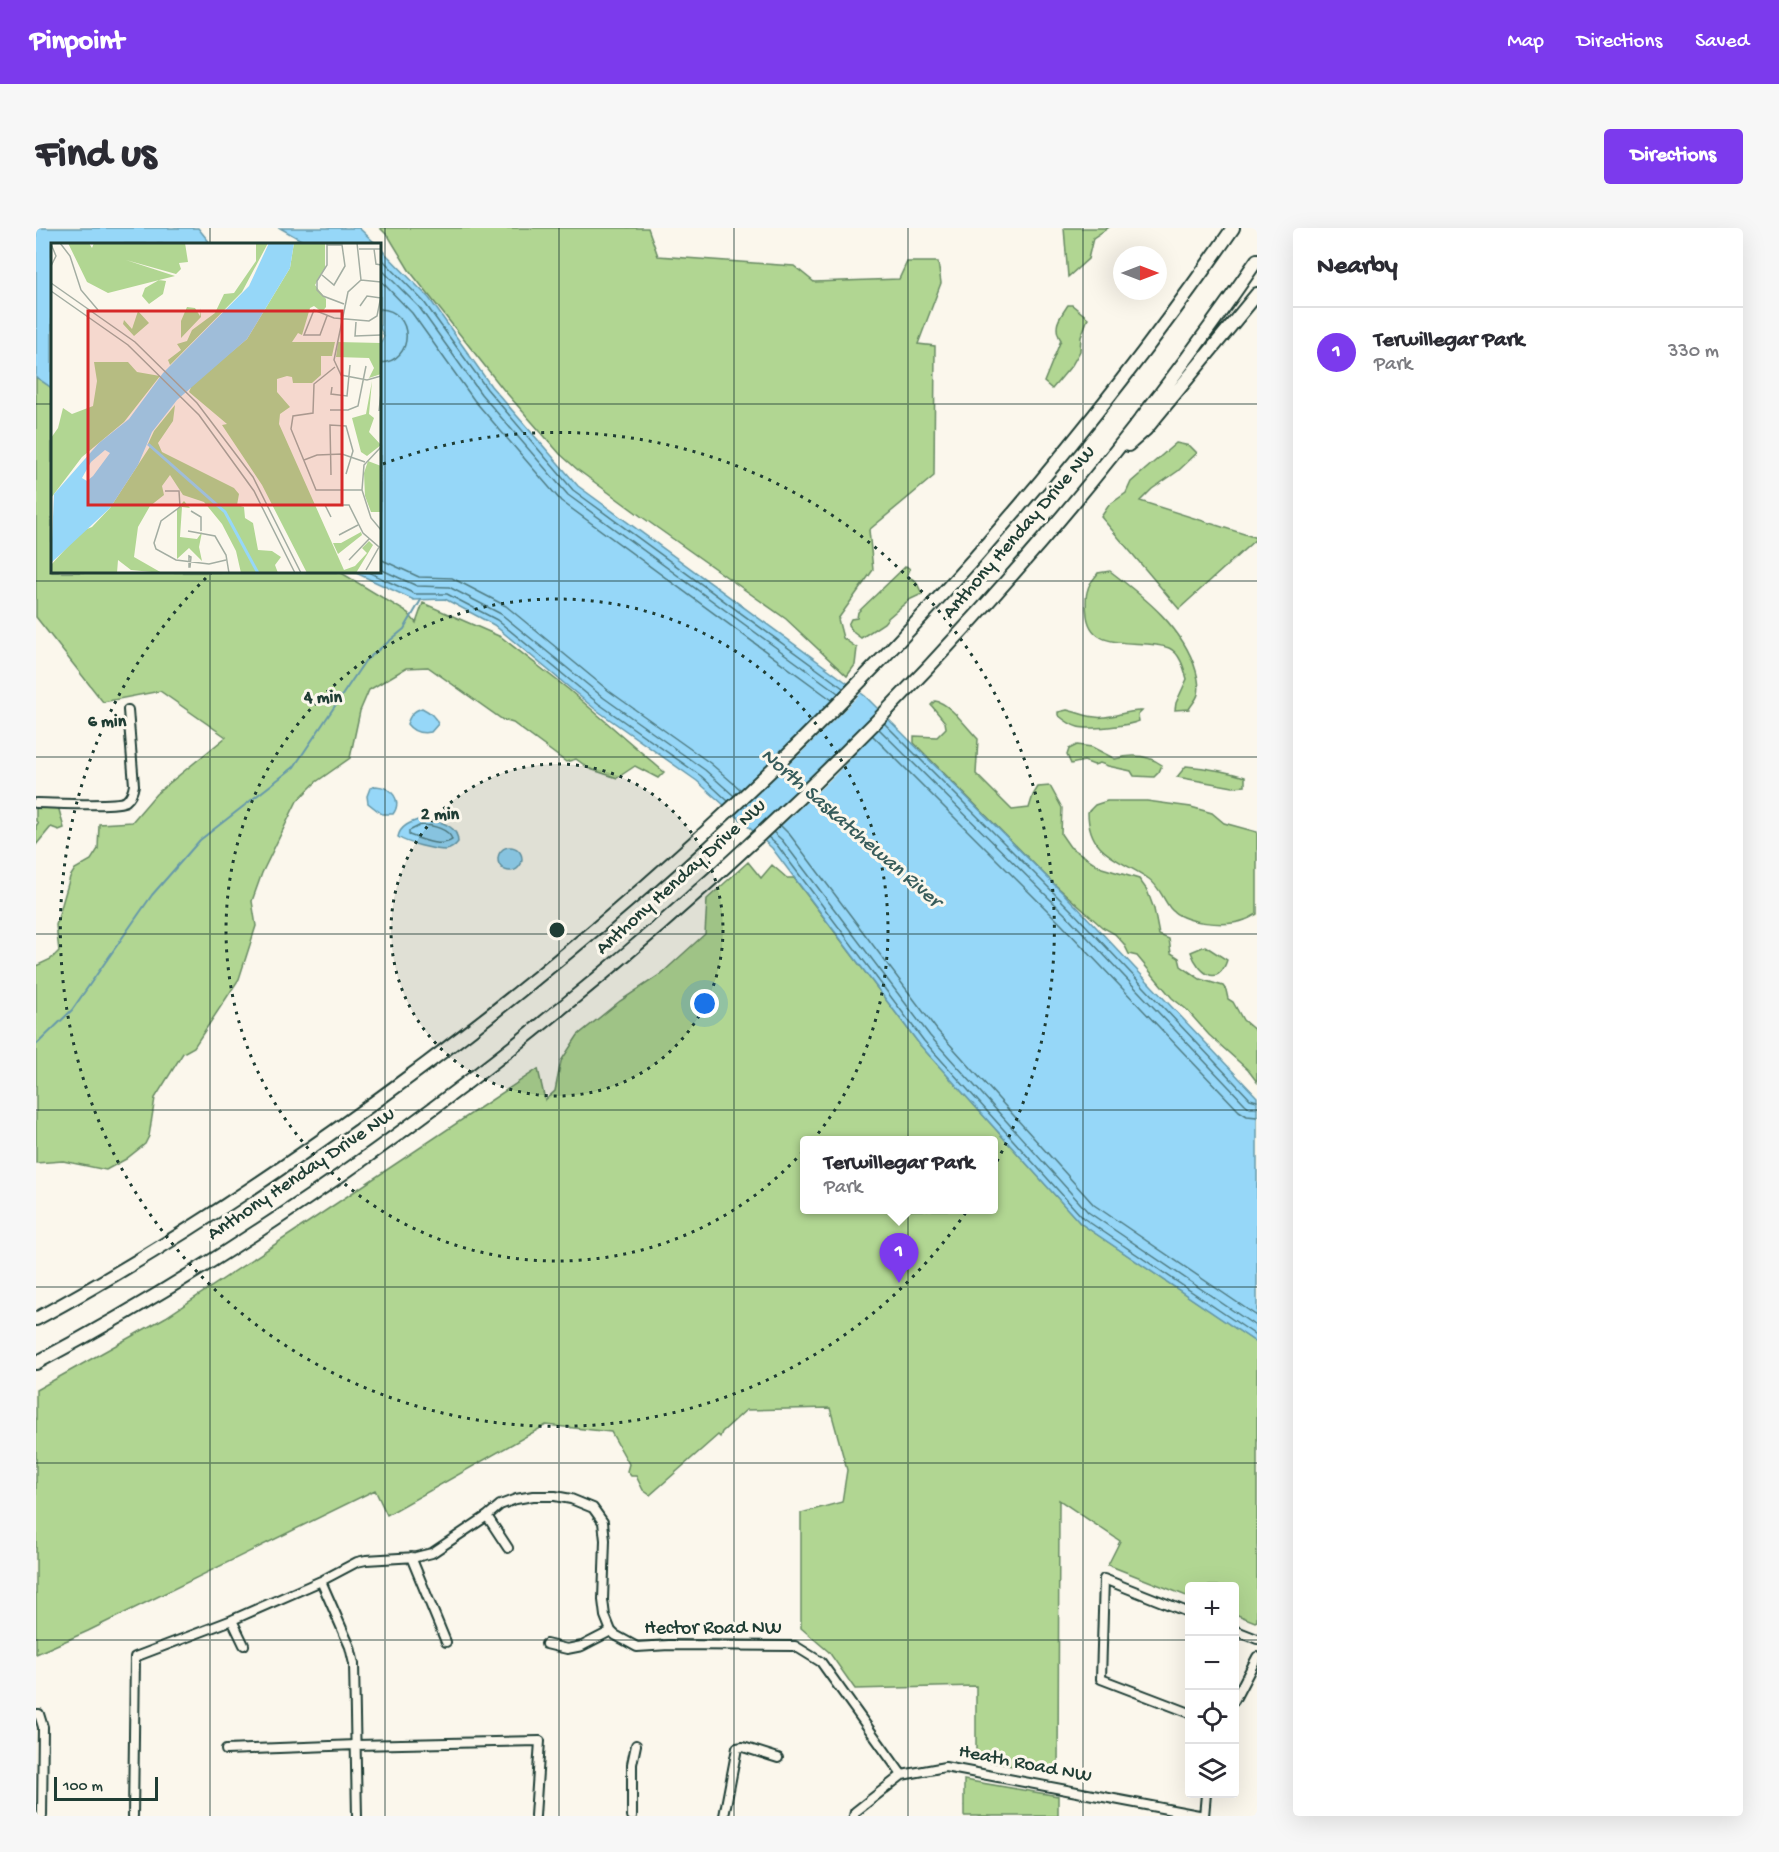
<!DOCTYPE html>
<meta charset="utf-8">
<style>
body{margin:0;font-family:"Gochi Hand",sans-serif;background:#f7f7f7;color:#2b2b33}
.controls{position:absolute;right:18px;bottom:18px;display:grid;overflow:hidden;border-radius:6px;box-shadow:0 6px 24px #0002}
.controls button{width:54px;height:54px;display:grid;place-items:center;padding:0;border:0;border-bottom:2px solid #e1e1e2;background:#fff;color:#2b2b33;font:30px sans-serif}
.compass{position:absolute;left:1077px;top:18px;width:54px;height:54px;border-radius:50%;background:#fff;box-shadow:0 6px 24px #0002;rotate:90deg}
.scale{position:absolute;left:18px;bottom:15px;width:104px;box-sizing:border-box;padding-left:6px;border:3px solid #1f3d34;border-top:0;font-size:16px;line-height:21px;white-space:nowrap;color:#1f3d34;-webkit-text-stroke:4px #fbf7ec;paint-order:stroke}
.you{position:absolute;left:669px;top:776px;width:21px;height:21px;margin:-15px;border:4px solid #fff;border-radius:50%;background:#1a73e8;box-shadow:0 0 0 9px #1a73e833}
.badge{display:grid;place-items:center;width:39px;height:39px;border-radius:50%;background:#7c3aed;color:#fff;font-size:20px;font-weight:700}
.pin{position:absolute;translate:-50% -50px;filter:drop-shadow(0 2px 3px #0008)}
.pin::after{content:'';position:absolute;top:32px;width:21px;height:18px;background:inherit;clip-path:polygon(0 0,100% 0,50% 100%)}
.popup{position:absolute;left:764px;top:908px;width:198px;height:78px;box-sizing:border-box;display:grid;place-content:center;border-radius:6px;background:#fff;filter:drop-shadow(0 2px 4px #0005);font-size:20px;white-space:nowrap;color:#7c7c81}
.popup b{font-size:22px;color:#2b2b33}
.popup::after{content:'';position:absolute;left:50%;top:100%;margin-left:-12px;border:12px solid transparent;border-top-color:#fff}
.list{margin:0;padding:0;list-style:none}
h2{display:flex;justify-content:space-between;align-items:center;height:78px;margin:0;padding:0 24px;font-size:26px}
h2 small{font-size:20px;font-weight:400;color:#7c7c81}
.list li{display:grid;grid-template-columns:39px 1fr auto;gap:18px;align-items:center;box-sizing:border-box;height:90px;padding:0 24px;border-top:2px solid #e1e1e2}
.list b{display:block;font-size:22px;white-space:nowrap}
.list p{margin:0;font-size:20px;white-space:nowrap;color:#7c7c81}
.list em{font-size:20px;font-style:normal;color:#7c7c81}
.icon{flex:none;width:33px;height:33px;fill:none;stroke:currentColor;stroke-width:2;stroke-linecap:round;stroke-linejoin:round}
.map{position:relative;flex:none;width:1221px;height:1588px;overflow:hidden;border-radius:6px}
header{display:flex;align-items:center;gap:36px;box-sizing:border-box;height:84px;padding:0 30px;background:#7c3aed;color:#fff}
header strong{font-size:28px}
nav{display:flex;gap:33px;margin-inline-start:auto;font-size:21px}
.intro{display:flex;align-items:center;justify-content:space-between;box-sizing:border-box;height:144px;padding:0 36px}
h1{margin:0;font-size:42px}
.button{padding:15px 27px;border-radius:6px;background:#7c3aed;color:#fff;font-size:21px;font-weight:700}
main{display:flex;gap:36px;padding:0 36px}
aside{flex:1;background:#fff;border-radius:6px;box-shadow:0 6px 24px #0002}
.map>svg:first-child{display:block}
.green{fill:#b1d692;stroke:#688a63;stroke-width:1.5;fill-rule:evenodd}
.water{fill:#96d7f8;stroke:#69a;stroke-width:1.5}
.pier{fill:#fbf7ec}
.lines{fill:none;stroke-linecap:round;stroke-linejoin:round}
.shore{stroke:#4f7b82;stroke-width:1.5}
.stream{stroke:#69a;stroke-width:2}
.minor-casing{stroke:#1f3d34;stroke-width:12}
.highway-casing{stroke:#1f3d34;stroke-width:16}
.minor{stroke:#fbf7ec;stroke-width:8}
.highway{stroke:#fbf7ec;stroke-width:12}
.grid{fill:none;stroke:#1f3d34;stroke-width:1.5;stroke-opacity:0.55}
.ring{fill:none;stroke:#1f3d34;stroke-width:3;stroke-dasharray:3 6}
.labels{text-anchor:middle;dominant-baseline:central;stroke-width:6;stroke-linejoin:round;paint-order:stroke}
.street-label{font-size:20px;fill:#1f3d34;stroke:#fbf7ec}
.water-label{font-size:21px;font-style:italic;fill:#375c5b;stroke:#fbf7ec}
.inset-river{fill:none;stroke:#96d7f8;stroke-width:3}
.inset-road{fill:none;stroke:#a3ada2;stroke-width:1.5}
.view{fill:#d62828;fill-opacity:0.15;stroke:#d62828;stroke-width:3}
.inset-edge{fill:none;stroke:#1f3d34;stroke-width:3}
.centre{fill:#1f3d34;stroke:#fbf7ec;stroke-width:3}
.ring-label{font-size:18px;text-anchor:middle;font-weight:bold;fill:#1f3d34;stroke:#fbf7ec;stroke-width:6;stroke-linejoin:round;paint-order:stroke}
</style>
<header>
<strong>Pinpoint</strong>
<nav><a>Map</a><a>Directions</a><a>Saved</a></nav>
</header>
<div class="intro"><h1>Find us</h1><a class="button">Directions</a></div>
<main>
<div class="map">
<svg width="1221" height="1588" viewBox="0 0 1221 1588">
<rect width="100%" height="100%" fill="#fbf7ec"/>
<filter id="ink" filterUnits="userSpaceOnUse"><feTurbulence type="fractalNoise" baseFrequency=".0167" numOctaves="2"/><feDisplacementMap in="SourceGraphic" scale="12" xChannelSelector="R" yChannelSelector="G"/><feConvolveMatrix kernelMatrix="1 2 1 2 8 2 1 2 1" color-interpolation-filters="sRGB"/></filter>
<g filter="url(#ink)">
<path class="green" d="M344 0H612L622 28 758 38 778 54 863 51 871 34H902L905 55 882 116 899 118 898 248 833 302 837 342 802 391 807 410 821 420 819 437 811 448 750 391 606 289 542 242 524 226 467 161 373 42 353 9Z
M1028 0H1072L1057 10 1052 31 1032 49Z
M1032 77H1036L1052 90 1045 109 1044 123 1036 137 1016 161 1008 154 1025 112C1016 98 1024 89 1032 77Z
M0 149 16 160V344H304L372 385 380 395 387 375 465 409 532 461 628 544 622 550 599 538 581 550 554 541 540 531 530 534 477 495 467 492 392 439 370 440 333 462 324 483 314 530 280 554 261 573 226 645 216 673 220 698 203 751 158 819 147 825 119 870 113 908 109 916 90 931 70 942 27 933 0 935V738L15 731 23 723 20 697 34 649 39 641 55 632 62 621 63 596 96 594 120 566 190 509 124 463 67 474 0 389Z
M1140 215 1154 218 1161 225 1142 243 1116 261 1104 273 1221 310 1143 381 1065 289 1073 277 1090 265 1095 254Z
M870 338 874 341 871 348 880 353 886 366 873 372 852 390 848 395 825 410 818 405 812 397 815 391 821 390 822 384Z
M1074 343C1108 369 1148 400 1160 443 1162 450 1164 458 1162 466 1161 471 1156 476 1153 481L1139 482 1140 475 1151 451C1148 440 1144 425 1133 420 1106 409 1057 427 1051 388 1050 380 1049 368 1052 361 1053 355 1059 350 1062 345Z
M899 473C913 474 932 501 942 511L940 546 976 582 993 580 997 567 1002 559 1014 558 1026 580 1025 606 1034 619 1066 640 1103 651 1111 662 1118 681 1123 707 1133 711 1135 725 1143 730 1145 738 1164 751 1187 758 1190 762 1192 771 1197 774 1207 792 1221 804V854L1212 842 1173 807 1150 781 1136 770 1101 728 1093 726 1088 716 1079 706 1066 699 1016 654 878 515V508L901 509 910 500 909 494 895 477Z
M1031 482C1044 485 1055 491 1069 489 1081 488 1094 482 1106 483L1102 487 1103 493C1092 498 1053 502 1042 499 1034 497 1028 492 1022 487V484Z
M1041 517 1056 519 1079 531C1096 526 1112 527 1126 537L1123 544 1118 549 1098 548 1095 543 1072 538 1064 535 1058 537 1048 533 1035 536 1031 527 1033 521Z
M1150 538C1171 540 1189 543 1209 549V558L1197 559 1141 549Z
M1071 573H1111L1155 579 1176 585 1188 595 1221 604V686C1217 688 1213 691 1209 692 1191 699 1147 696 1134 680 1127 671 1123 658 1113 651 1084 631 1052 627 1052 584L1059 577Z
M0 577 22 578 28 600 23 602 15 599 0 617V598L2 595 0 593Z
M712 634 725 650 736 637 751 650H758L884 817 1044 995 1221 1115V1393L1219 1394 1199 1386 1198 1358H1154L1153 1369 1072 1337 1084 1313 1023 1272 1022 1547 940 1531V1458L819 1461 793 1424 765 1400V1285L806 1274 811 1242 794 1180 710 1182 686 1204 684 1209 682 1207 614 1267 607 1262 600 1248H595L591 1243 593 1236 575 1204 510 1197 351 1287 339 1262 52 1403 0 1426V1162L130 1089 502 841 509 872 519 863 525 833 542 807 584 773 625 746 669 706 671 671ZM768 912H958V982H768Z
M1169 718 1191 732C1182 761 1162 744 1155 724Z
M928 1552 1022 1568V1588H928Z"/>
<path class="water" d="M0 0H162L175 16H16V160L0 149Z
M244 0H323L340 16H272Z
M344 20 393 70 455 158 542 258 829 468 1043 681 1221 869V1115L1044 995 884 817 736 620 661 553 559 481 458 397 409 371 378 372 318 344H344V117L348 108 344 100Z
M386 480C394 484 399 488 402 496L395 504C386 506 377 504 371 496 374 487 377 483 386 480Z
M340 558C355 559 367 572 357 586H346L332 575 331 568 334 560Z
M385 591C400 592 422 596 422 614 419 618 415 621 410 622 399 622 370 615 362 609 364 598 375 594 385 591Z
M462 631a12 12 0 1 1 24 0a12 12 0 1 1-24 0Z"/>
<path class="pier" d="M815 454 827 463 767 523 697 589 686 579 756 514Z
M844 479 854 489 798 548 726 616 716 606 785 539Z"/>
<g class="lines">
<path class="shore" d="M344 29 388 74 451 161 537 262 807 460
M344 40 383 79 445 166 532 267 802 465
M344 52 376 85 438 172 525 273 796 472
M344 81C379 82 379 134 344 135
M344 331 383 349 416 350 470 378 573 463 674 535 704 561
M344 341 381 358 413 359 465 386 568 470 669 542 697 567
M332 344 379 366H411L461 392 563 476 665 548 692 573
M848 495 1038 685 1214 871 1221 873
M843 501 1033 690 1209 876 1214 880H1221
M836 507 1026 697 1203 883 1211 888 1221 889
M385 597C396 597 414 601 416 612 404 620 385 611 373 607V603Z
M744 597 754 607 901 802 1058 977 1221 1088
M737 604 746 612 894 808 1052 984 1221 1099
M732 609 741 617 888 813 1047 990 1221 1108"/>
<path class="stream" d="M0 817 36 782 116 667 164 612 258 539 329 433 368 401 385 372"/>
<defs>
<path id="minor" d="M0 575C15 575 80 579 90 573 95 569 97 563 98 557L92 482
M451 1288 472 1320
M375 1329 410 1414
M285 1353 314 1419 318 1436 321 1588
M1154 1385 1068 1351 1065 1451 1154 1485
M196 1392 208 1417
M1198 1402 1221 1411
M510 1416 531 1421 546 1418 575 1403
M1198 1473 1221 1429
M0 1486H3L7 1499 6 1588
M190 1522 320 1517 504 1513 499 1588
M97 1588 99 1429 196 1392 285 1353 321 1334 330 1332 380 1329 396 1325 451 1288 464 1277 480 1271 497 1268H519L535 1271 557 1280 567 1294 569 1312 567 1372 569 1388 575 1403 579 1407 601 1419 633 1417 759 1418 785 1434 866 1547
M596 1588V1536L600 1517
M688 1588 701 1520 707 1519 742 1530
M818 1588 819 1584 866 1547 909 1539 1168 1588
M1168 1588 1170 1566"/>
<path id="highway" d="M1092 217 1110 201 1221 66
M0 1091C113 1030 221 959 325 884 663 641 960 343 1197 0
M0 1135C162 1049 315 945 459 833 751 605 1011 338 1221 32"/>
</defs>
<use href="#minor" class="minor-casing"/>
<use href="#highway" class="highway-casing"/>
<use href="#minor" class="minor"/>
<use href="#highway" class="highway"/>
</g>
</g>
<path class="grid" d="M174 0V16M349 0V1588M523 0V1588M698 0V1588M872 0V1588M1047 0V1588M0 176H16M344 176H1221M174 344V1588M0 353H1221M0 529H1221M0 706H1221M0 882H1221M0 1059H1221M0 1235H1221M0 1412H1154M1198 1412H1221"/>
<circle cx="521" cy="702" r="166" fill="#1f3d34" fill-opacity=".12"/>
<g class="ring">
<circle cx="521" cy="702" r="166"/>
<circle cx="521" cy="702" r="331"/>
<path d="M347 236A497 497 0 1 1 176 344"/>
</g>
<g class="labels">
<g class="street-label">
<text transform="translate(984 305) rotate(-49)">Anthony Henday Drive NW</text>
<text transform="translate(646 650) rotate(-42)">Anthony Henday Drive NW</text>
<text transform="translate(266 947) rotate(-34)">Anthony Henday Drive NW</text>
<text x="677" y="1401">Hector Road NW</text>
<text transform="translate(989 1537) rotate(11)">Heath Road NW</text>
</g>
<g class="water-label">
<text transform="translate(814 601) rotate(41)">North Saskatchewan River</text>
</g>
</g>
<g transform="translate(15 15)">
<rect width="330" height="330" fill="#fbf7ec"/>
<path d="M17 0H38L41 5 43 0H134L137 19 128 20 130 26 125 31 75 17 124 33 57 50 36 39ZM205 0H217L191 49 119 122 117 117 113 120 130 107 126 101 136 98 141 87 164 70 173 51 183 50 205 18ZM243 0H274V25L264 42 275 56V64L271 69 263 63 259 65 251 92 247 90 241 99H284L281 113H270V132L261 140H242L241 134 236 133 226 136V149L239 164 229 171 228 181 293 327 304 323 316 310 311 305 318 298 322 302 305 330H256L211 242 171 182 176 181 138 149 141 142 196 96 239 25ZM108 37 115 38 112 51 98 61 91 53 94 45ZM136 64 144 65 149 73V65L150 74 130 95V78ZM87 68 98 80 83 93 72 81 73 77 81 86ZM287 99 330 100V131L318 135 323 125 318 115 285 114ZM43 119H77L86 129 109 133 73 179 31 214 0 255V195L7 185 12 165 21 171 42 163 46 138ZM321 138 318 171 323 175 318 189 330 202 316 213 310 209 301 175 315 171ZM124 162 122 178 107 200 111 209 183 245 188 251 186 262 193 264 194 275 202 280 207 307 221 308 230 314 224 322 227 330H190L185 308 171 281 153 259 132 252 119 232 111 243 113 252 99 263 87 284 83 314 111 330 80 327 67 317 66 330H0V322L31 288 41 284 59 265 100 202 97 201 103 188ZM317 218 330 223V269H320L314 253 313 230ZM133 258 139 265 131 264 129 294 146 296 151 289 148 304 151 318 138 305 126 316V266ZM310 289 311 292 287 311 282 300H290Z" fill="#b1d692"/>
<path d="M218 0H243L239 25 196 96 126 157 101 189 87 222 59 265 0 320 3 251 48 200 78 176 112 130 198 43ZM54 207 59 210 42 233 36 238 31 235 40 219Z" fill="#96d7f8" fill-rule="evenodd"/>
<path class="inset-river" d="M97 201 174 269 207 330"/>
<path class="inset-road" d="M9 0 19 13 30 47 47 67M276 0V22L266 38V47L272 53 293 61M306 0 310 37M0 1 5 13 0 23M308 6H330M323 6 325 21 330 22M271 32 283 42 294 23 291 2H276M330 39 310 37 297 49 283 117 290 132 316 137 330 133M0 40 84 99 146 160 202 234 250 330M0 48 77 102 148 172 203 248 244 330M309 63 316 53 330 55M276 73 269 92H253L263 67 283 75 318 78 326 73 330 53M305 79 304 93 330 92M284 124 263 141 262 170 242 173 240 186 265 247H311M281 144 280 151 296 153 299 122M279 167H297L307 163 315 123M328 168 330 150M330 204 313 222 311 247 320 275 330 287M253 217 266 212 291 211 314 219M280 232 279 182 295 183 302 208 295 231M114 248H128L129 264 110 278 103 300 105 306 125 317 158 321 175 317M140 268 150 274V288M280 274 274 262H298L312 290 328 304 315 327M137 288 164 293 175 312 178 330M288 292 307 282M138 313 140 314 139 324H138ZM298 317 318 296"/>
<path class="view" d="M37 68H291V262H37Z"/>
<rect width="330" height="330" class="inset-edge"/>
</g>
<circle cx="521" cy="702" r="9" class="centre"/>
<g class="ring-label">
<text x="287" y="474">4 min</text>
<text x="71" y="498">6 min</text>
<text x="404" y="591">2 min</text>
</g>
</svg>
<div class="controls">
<button>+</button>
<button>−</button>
<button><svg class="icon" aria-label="locate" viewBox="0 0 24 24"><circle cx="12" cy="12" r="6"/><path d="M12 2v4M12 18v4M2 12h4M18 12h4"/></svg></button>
<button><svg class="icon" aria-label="layers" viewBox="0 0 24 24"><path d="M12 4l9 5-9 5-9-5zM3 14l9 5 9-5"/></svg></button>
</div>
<svg class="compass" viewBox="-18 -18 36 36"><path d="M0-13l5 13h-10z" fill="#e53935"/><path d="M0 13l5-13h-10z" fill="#7c7c81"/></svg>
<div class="scale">100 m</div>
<div class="you"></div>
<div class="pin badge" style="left:863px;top:1055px">1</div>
<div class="popup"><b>Terwillegar Park</b>Park</div>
</div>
<aside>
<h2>Nearby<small></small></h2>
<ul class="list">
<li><span class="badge">1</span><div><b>Terwillegar Park</b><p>Park</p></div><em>330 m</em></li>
</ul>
</aside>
</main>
